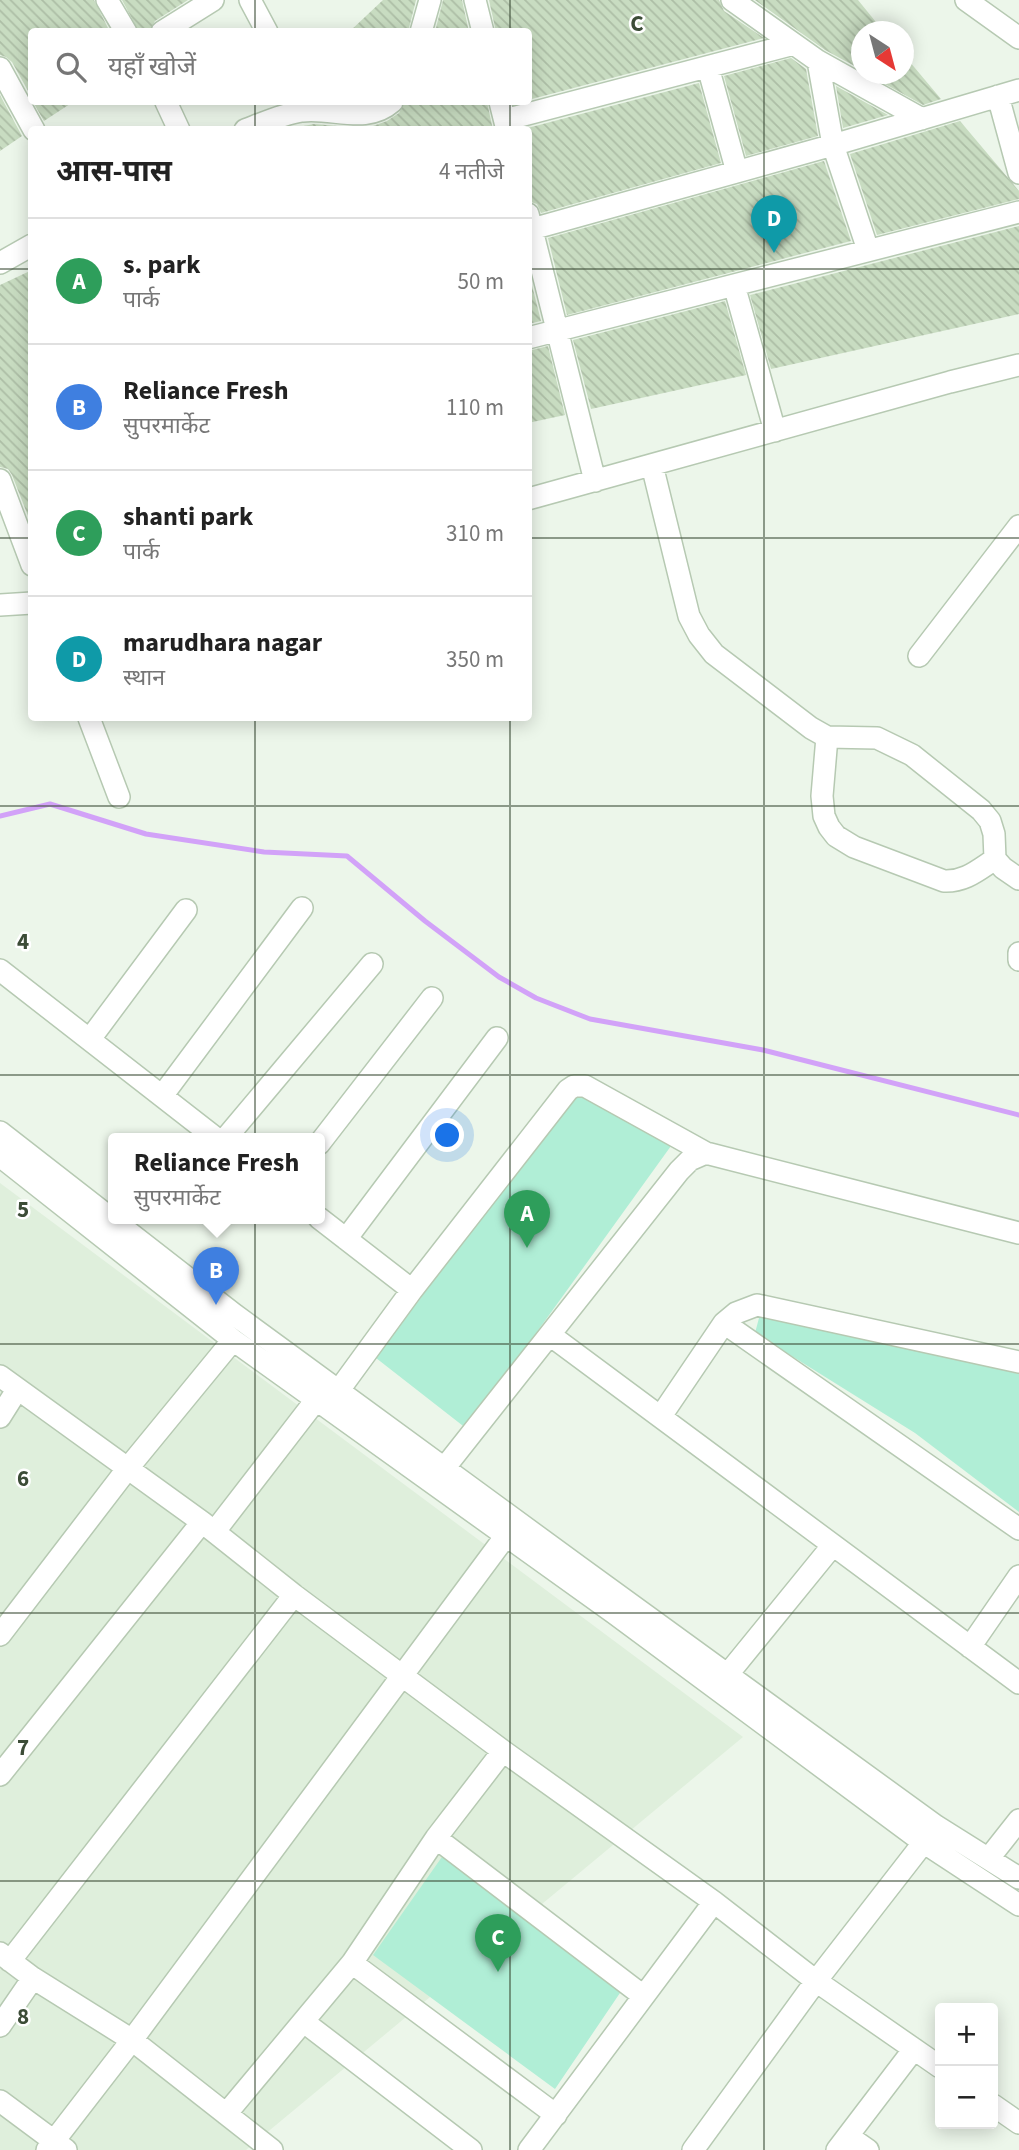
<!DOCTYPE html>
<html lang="hi">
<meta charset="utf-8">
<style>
body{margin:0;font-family:"Source Sans 3","Noto Sans Devanagari",sans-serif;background:#f6f6f6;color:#222}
.controls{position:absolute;right:21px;bottom:21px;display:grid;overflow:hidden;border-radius:7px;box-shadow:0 4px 18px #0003}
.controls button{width:63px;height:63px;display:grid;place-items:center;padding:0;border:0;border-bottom:2px solid #e0e0e0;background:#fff;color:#222;font:35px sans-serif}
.compass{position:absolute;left:851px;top:21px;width:63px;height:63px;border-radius:50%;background:#fff;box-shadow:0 4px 18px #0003;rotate:144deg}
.you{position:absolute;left:448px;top:1136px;width:24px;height:24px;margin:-18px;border:5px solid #fff;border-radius:50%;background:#1a73e8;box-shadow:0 0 0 10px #1a73e833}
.badge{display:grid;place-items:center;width:46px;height:46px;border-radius:50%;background:#d93025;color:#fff;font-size:23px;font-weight:700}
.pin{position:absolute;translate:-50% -58px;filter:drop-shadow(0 2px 4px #0008)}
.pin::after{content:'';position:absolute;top:37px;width:24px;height:21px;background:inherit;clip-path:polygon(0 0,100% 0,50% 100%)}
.popup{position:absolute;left:108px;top:1133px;width:217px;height:91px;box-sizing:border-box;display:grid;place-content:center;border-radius:7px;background:#fff;filter:drop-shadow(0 2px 5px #0005);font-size:23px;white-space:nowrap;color:#767676}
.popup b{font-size:26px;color:#222}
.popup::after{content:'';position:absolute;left:50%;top:100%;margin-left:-14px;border:14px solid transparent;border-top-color:#fff}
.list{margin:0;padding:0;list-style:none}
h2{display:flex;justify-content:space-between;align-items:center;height:91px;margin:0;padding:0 28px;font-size:30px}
h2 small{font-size:23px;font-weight:400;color:#767676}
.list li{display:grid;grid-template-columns:46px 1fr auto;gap:21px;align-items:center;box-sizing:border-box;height:126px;padding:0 28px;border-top:2px solid #e0e0e0}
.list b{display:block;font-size:26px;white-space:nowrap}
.list p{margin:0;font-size:23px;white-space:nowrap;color:#767676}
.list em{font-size:23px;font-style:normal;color:#767676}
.icon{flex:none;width:38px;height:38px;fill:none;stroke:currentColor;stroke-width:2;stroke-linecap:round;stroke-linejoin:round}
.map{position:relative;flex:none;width:1019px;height:2150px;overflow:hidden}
.search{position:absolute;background:#fff;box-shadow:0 4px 18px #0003;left:28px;top:28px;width:504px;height:77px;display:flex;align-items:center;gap:18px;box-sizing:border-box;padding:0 24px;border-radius:7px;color:#767676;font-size:26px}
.panel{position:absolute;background:#fff;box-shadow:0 4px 18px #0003;left:28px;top:126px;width:504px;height:595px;border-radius:7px}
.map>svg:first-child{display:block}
.residential{fill:#dfefdc}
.green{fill:#b0eed6}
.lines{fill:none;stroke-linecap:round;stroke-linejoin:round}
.stream{stroke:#d2a2f8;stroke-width:5}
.building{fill:url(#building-back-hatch)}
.minor-casing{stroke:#b6c9b2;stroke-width:24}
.minor{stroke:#fff;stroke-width:21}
.grid{fill:none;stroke:#3c4c37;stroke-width:2;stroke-opacity:0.55}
.grid-label{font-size:23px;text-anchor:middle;font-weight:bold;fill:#3c4c37;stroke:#fff;stroke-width:5;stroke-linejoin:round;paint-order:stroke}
</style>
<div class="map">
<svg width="1019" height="2150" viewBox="0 0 1019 2150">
<defs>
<pattern id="building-back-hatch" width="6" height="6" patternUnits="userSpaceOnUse" patternTransform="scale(1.75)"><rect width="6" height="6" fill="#c8dcc1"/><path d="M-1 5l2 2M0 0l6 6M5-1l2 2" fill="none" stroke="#adbea6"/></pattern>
</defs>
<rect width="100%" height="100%" fill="#ecf6ea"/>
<path class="residential" d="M0 1183 743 1737 246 2150H0Z"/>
<path class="green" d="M585 1077 676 1139 467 1429 376 1358Z
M778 1316 1019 1374V1512L915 1433 755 1333 759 1318Z
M444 1854 622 1990 555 2089 373 1955Z"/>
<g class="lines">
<path class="stream" d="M0 816 50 804 146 834 264 852 347 856 425 921 499 977 536 998 590 1019 763 1050 1019 1115"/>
</g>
<path class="building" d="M0 0H94L110 32H32V98L12 62 6 57 0 55Z
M122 0H188L155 21 149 32H139Z
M383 0H416L408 32H349Z
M443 0H462L469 32H435Z
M489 0H719L724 11 764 38 528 100V32H496Z
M755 0H858L884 32H862V70L825 50Z
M904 55 941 99 923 105 867 74H904Z
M791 58 806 69 818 136 746 156 724 76Z
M699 83 721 163 541 213 537 204 528 201V130H520Z
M836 86 888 115 843 128Z
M0 95 22 136 0 151Z
M33 102H73L44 121Z
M405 102H487L493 130H283L314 124 349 127 373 126 387 121 399 113Z
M960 121 1019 191V199L877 235 850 154Z
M824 161 851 241 567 315 548 238Z
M1019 226V314L771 369 750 295Z
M32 270V526L12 475 8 469 0 467V285Z
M528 270 541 321 528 324Z
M725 301 746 375 591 409 573 340Z
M548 346 565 415 528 423V351Z"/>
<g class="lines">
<defs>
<path id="minor" d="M107 0 126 32
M250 0 267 32
M475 0 483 32
M732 0 818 61 922 119
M966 0 1019 38
M162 32 213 0
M421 32 430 0
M818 61 833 145 868 250
M708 67 737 172
M0 68 34 130
M998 96 1019 173
M166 102 179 130
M500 102 507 130
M505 120 794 44
M245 130C263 123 283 114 302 111 333 107 366 125 392 102
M528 214 595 481
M532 229 833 145 1019 90
M0 263 32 245
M734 285 775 431
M528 338 1019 212
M652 465 689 616 699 635 714 654 811 728 827 737 877 738 912 755 981 810 990 821 994 834 995 859 1003 868 1019 879
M0 480 32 565
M528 499 950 382 1019 365
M0 605 32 603
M919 656 1019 526
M89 718 119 797
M827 737 822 796 824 816 829 827 836 836 854 847 944 881C965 882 978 870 995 859
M1019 953V960
M0 970 217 1139
M90 1039 186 910
M162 1096 302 908
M0 1132 235 1315 582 1569 936 1826 1019 1878
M225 1139 372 964
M319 1144 432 998
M0 1156 233 1340 614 1613 923 1842 1019 1905
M319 1218 412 1290
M346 1239 497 1038
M724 1323 1019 1529
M550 1335 1019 1683
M0 1376 202 1522 294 1595 503 1751 714 1902 816 1981 940 2067
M339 1390 412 1290 568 1090 574 1086H585L706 1153
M661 1416 724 1323 736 1313 757 1305 1019 1362
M0 1417 17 1390
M438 1476 679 1171 690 1160 706 1153 1019 1233
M215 1531 316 1400
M0 1635 128 1468 233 1340
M970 1647 1019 1576
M719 1685 833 1545
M0 1775 202 1522
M436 1838 642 1995
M989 1858 1019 1820
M0 1953 33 1978 132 2040 272 2150
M10 1961 294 1595
M352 1963 556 2115
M304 2022 471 2150
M0 2026 33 1978
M0 2101 66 2150
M993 2105 1019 2123
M226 2114 352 1963 436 1838 503 1751
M848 2136 868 2150
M47 2150 132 2040 505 1537
M529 2150 714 1902
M693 2150 816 1981 931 1833
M837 2150 914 2049"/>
</defs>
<use href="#minor" class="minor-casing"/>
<use href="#minor" class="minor"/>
</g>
<path class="grid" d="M255 0V32M510 0V32M764 0V2150M255 102V130M510 102V130M0 269H32M528 269H1019M0 538H32M528 538H1019M255 718V2150M510 718V2150M0 806H1019M0 1075H1019M0 1344H1019M0 1613H1019M0 1881H1019"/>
<g class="grid-label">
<text x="637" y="31">C</text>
<text x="23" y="949">4</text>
<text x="23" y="1217">5</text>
<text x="23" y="1486">6</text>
<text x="23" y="1755">7</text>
<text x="23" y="2024">8</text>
</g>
</svg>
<div class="controls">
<button>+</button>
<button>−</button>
</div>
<svg class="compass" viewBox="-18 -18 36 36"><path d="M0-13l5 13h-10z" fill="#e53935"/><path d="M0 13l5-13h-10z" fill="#767676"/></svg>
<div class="you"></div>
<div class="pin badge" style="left:527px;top:1248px;background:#2e9e5b">A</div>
<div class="pin badge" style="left:216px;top:1305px;background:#3f7fe0">B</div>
<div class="popup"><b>Reliance Fresh</b>सुपरमार्केट</div>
<div class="pin badge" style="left:498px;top:1972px;background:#2e9e5b">C</div>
<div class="pin badge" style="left:774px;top:253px;background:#0f9aa8">D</div>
<div class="search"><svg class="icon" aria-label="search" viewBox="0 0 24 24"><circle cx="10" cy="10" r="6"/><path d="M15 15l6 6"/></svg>यहाँ खोजें</div>
<section class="panel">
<h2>आस-पास<small>4 नतीजे</small></h2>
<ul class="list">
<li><span class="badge" style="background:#2e9e5b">A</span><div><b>s. park</b><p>पार्क</p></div><em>50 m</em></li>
<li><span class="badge" style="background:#3f7fe0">B</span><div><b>Reliance Fresh</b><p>सुपरमार्केट</p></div><em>110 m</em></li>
<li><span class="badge" style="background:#2e9e5b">C</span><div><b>shanti park</b><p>पार्क</p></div><em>310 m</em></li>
<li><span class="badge" style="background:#0f9aa8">D</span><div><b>marudhara nagar</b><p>स्थान</p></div><em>350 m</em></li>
</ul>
</section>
</div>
